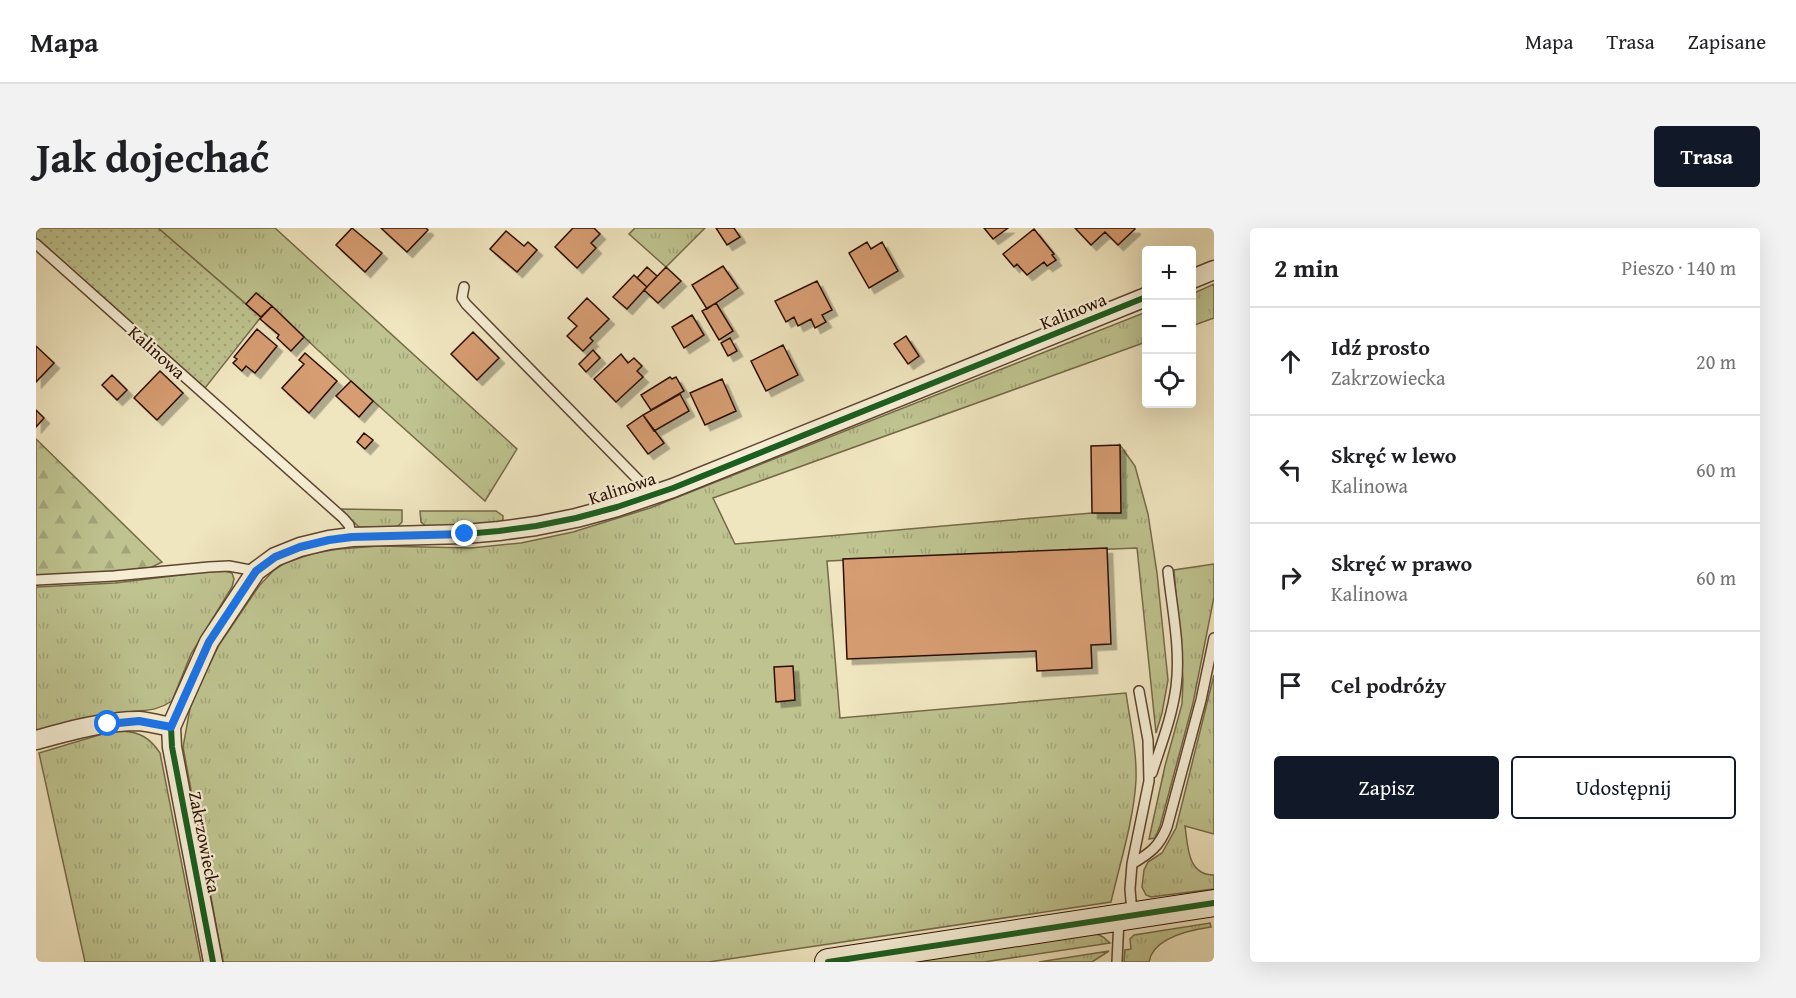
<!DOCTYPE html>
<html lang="pl">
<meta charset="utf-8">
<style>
body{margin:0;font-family:"Gentium Book Plus",serif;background:#f2f2f2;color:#202124}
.controls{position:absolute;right:18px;top:18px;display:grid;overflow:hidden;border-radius:6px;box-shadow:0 6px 24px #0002}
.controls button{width:54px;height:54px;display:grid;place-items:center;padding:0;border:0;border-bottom:2px solid #e0e0e0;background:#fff;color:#202124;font:30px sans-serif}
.stop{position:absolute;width:18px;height:18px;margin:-14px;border:4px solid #1a73e8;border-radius:50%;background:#fff}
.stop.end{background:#1a73e8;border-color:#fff;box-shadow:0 2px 6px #0008}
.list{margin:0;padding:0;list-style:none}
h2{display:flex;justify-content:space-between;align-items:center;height:78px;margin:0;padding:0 24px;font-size:26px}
h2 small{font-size:20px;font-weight:400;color:#757577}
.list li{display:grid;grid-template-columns:39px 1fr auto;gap:18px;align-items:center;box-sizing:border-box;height:108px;padding:0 24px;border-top:2px solid #e0e0e0}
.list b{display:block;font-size:22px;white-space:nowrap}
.list p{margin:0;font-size:20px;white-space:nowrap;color:#757577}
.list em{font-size:20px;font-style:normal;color:#757577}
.actions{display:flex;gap:12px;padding:18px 24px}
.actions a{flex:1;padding:14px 0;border:2px solid #111827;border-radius:6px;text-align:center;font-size:21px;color:#111827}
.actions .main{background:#111827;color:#fff}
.icon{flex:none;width:33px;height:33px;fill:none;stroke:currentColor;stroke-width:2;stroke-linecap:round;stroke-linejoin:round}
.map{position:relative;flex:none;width:1178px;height:734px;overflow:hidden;border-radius:6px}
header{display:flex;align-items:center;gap:36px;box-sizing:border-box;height:84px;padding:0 30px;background:#fff;border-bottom:2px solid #e0e0e0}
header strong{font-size:28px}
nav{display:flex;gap:33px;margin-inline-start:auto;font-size:21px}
.intro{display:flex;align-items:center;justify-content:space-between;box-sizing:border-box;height:144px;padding:0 36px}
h1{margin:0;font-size:42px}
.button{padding:15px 27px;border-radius:6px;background:#111827;color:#fff;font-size:21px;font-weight:700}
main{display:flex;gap:36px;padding:0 36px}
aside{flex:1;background:#fff;border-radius:6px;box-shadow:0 6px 24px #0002}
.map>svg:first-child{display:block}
.grass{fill:url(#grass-tufts);stroke:#766948;stroke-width:1.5}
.forest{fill:url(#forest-firs);stroke:#766948;stroke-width:1.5}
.garden{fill:url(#garden-dots);stroke:#766948;stroke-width:1.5}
.building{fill:#d69c72;stroke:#2d0f00;stroke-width:1.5;filter:url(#shadow)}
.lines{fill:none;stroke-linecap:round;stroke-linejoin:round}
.lane-casing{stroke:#5e4430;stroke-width:12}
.street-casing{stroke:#5e4430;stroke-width:21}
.secondary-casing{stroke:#2d0f00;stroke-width:28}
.lane{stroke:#f5eed5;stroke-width:9}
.street{stroke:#f5eed5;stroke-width:18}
.secondary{stroke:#f5eed5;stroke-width:26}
.cycleway-casing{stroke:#f5eed5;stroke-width:10}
.cycleway{stroke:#1b5e20;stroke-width:6}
.route{stroke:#1a73e8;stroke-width:8}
.labels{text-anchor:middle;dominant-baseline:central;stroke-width:4.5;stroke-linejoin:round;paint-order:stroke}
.street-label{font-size:18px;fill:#2d0f00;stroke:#f5eed5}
</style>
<header>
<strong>Mapa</strong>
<nav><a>Mapa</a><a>Trasa</a><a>Zapisane</a></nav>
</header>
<div class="intro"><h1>Jak dojechać</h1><a class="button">Trasa</a></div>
<main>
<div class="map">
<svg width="1178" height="734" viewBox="0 0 1178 734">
<defs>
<pattern id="grass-tufts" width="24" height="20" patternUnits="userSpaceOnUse" patternTransform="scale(1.5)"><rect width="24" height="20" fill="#bec38f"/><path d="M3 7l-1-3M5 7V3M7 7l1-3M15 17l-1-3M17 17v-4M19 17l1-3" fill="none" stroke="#a4a67a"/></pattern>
<pattern id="forest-firs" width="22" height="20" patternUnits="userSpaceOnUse" patternTransform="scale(1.5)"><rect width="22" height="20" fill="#bec38f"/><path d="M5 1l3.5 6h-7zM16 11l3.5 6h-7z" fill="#a4a67a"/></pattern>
<pattern id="garden-dots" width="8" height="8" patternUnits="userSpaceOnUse" patternTransform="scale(1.5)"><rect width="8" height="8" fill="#bec38f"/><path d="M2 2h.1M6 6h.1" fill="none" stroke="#a4a67a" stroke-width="1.8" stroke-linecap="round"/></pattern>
<filter id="shadow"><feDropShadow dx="5.5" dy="5.5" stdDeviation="0" flood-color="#0004"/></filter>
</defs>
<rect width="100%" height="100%" fill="#efe5bf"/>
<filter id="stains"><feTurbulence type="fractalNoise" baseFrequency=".00333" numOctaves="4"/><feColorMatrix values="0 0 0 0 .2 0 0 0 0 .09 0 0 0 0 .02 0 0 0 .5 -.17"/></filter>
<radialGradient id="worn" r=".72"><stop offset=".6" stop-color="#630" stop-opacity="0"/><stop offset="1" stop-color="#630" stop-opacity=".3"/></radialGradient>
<path class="grass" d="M122 0H239L481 221 449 273 315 153 221 65 210 76Z
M599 0H669L630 39 593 6Z
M1178 56V90L1156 98V66Z
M1110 84V114L677 270 699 316 1056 285H1084V217L1099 238 1112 286 1121 345 1132 452 1126 485 1120 505 1101 320 791 333 804 490 1090 465C1094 493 1101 523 1100 552 1098 591 1084 635 1075 674L673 734H187L147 519 155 475 183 417 223 358 237 343 249 335 278 325 303 321 343 318 435 320 485 315 537 304 614 280Z
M304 281 366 282V294L362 298 358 299H323Z
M384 283H460L467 288V292C453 301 409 298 391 299L385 294Z
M1178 336V369L1157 475 1124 598 1119 610 1113 611 1129 538 1146 476 1147 452 1138 342Z
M185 342 196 345 198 351 196 359 155 426 136 473C118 485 107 481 87 485 58 490 29 496 0 504V359L79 355Z
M1178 447V606L1149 598C1152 618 1151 647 1178 647V661L1115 669 1110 667 1106 659 1108 642 1112 634 1126 625 1140 600Z
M86 503C104 504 114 510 124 525L165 734H49L3 525 73 504Z
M1174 695 1175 699C1154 702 1117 709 1113 734H1088L1089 722 1095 721 1094 711 1098 707Z
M1059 705 1067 709 1074 715 948 734H876Z
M1073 723 1056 734H1003Z"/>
<path class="forest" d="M0 211 126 334 114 340 45 346 0 347Z"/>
<path class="garden" d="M0 0H122L225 89 169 160 0 10Z"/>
<path class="building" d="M316 0 346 25 329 44 300 17Z
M345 0H390L392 2 371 24Z
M537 0H558L564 6 555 15 560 20 541 40 519 19Z
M680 0H698L704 9 691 17Z
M948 0H972L957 11Z
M1039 0H1098L1099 1 1082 17 1069 4 1055 17Z
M998 1 1018 26 1016 27 1020 32 1011 38 1008 34 991 47 981 36 978 39 967 26Z
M470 3 488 18 492 14 501 22 481 44 454 21Z
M831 14 835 21 846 14 862 43 833 60 813 25Z
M687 38 702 60 671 81 656 57Z
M611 39 621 48 611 59 601 50Z
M630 39 645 53 622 75 608 62Z
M598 47 611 59 591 81 577 69Z
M781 53 796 82 786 87 790 94 779 100 775 91 762 98 758 89 750 94 739 73Z
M220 65 236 78 225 89 210 76Z
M551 70 573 91 554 110 557 113 547 123 531 108 541 98 532 90Z
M680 75 697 103 683 112 666 83Z
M236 78 268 109 255 123 241 110 243 107 224 91Z
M656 87 668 107 648 120 636 99Z
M221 101 241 118 219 145 210 138 206 143 197 135 201 131 198 129Z
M437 104 463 130 441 152 415 126Z
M870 108 883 128 872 136 858 116Z
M694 110 701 123 692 128 685 115Z
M747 117 762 147 730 163 715 133Z
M0 118 18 135 0 154Z
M557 122 564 130 550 144 543 136Z
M269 125 301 153 273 185 246 160 268 136 263 132Z
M585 126 592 135 598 130 606 138 601 143 607 149 580 174 558 151Z
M124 143 147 165 121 192 98 170Z
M76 147 91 162 81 172 66 157Z
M634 149 636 151 640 149 648 163 615 182 605 167Z
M686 151 700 183 669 197 654 165Z
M315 153 337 173 323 189 300 168Z
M644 166 653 183 618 203 607 187Z
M0 182 8 190 0 199Z
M607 187 628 215 612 226 591 198Z
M328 205 337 212 329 221 321 214Z
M1084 217 1085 285H1056L1055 218Z
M1071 320 1075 416 1055 417 1056 440 1001 443 1000 423 811 431 807 331Z
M757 438 759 472 740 474 738 439Z"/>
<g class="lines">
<defs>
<path id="lane" d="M0 16 307 290 313 297 316 309
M428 59 426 70 430 76 617 267
M0 352 78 348 173 339 193 338 220 343
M1116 545C1125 517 1136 489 1140 459 1145 421 1136 381 1132 343
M1096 636C1114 625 1123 619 1131 599L1165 472 1178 410
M1096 685 1094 661 1096 636 1113 553 1112 512 1103 463
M1081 734 1083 691"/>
<path id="street" d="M1156 51 1178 42
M0 512C33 503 68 493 103 493 113 494 125 497 135 499
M177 734 136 519 135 499 173 414 220 343 239 329 264 319 293 312 316 309 429 306 463 303 500 298 540 290 581 279 637 260 1110 69"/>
<path id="secondary" d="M792 734 1178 675"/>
</defs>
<use href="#lane" class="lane-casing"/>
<use href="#street" class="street-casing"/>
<use href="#secondary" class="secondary-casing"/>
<use href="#lane" class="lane"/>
<use href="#street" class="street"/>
<use href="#secondary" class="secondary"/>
<defs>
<path id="cycleway" d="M177 734 136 519 135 499 173 414 220 343 239 329 264 319 293 312 316 309 429 306 463 303 500 298 540 290 581 279 637 260 1110 69
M792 734 1178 675"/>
</defs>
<use href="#cycleway" class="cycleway-casing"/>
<use href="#cycleway" class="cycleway"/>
</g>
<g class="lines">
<path class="route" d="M72 496 103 493 135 499 173 414 220 343 239 329 264 319 293 312 316 309 429 306"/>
</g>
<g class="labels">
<g class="street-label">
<text transform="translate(1037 83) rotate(-22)">Kalinowa</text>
<text transform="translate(121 124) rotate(42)">Kalinowa</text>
<text transform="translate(586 260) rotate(-18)">Kalinowa</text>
<text transform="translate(169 614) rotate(79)">Zakrzowiecka</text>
</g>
</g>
<rect width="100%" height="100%" filter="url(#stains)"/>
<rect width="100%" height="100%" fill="url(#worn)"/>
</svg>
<div class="controls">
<button>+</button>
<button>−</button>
<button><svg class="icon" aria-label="locate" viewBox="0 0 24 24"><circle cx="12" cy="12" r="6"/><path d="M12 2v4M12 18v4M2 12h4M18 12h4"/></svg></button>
</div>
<div class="stop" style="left:72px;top:496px"></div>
<div class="stop end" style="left:429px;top:306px"></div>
</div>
<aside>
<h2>2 min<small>Pieszo · 140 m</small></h2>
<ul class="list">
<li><svg class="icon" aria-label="ahead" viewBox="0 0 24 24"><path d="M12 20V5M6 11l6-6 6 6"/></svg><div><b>Idź prosto</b><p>Zakrzowiecka</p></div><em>20 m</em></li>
<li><svg class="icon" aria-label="left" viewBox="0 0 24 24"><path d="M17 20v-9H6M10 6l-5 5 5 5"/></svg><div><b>Skręć w lewo</b><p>Kalinowa</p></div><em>60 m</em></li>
<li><svg class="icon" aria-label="right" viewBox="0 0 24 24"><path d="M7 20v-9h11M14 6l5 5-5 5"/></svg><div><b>Skręć w prawo</b><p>Kalinowa</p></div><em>60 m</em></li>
<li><svg class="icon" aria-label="arrive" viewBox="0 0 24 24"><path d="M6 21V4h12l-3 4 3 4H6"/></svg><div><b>Cel podróży</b></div></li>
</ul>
<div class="actions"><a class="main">Zapisz</a><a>Udostępnij</a></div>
</aside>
</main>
